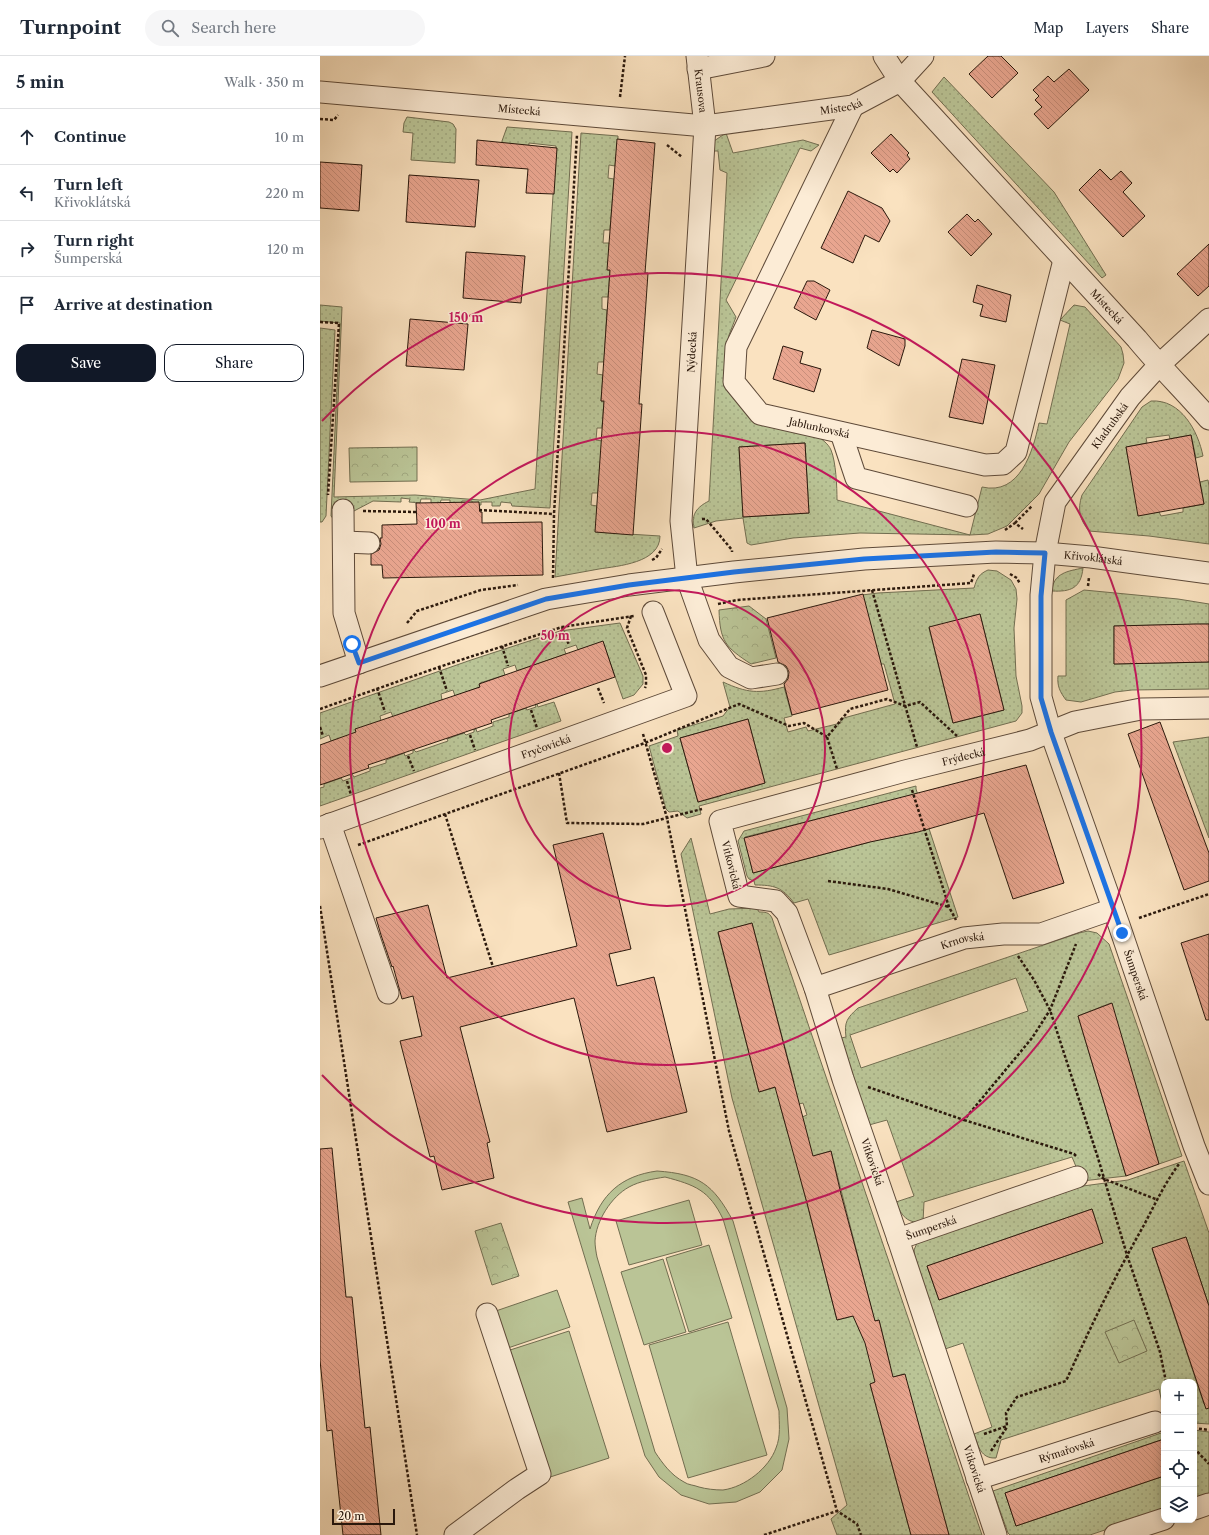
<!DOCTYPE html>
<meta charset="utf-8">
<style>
body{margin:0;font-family:"Libre Caslon Text",serif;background:#f6f6f7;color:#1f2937}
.controls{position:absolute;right:12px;bottom:12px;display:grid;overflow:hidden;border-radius:8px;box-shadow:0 2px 10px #0003}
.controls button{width:36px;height:36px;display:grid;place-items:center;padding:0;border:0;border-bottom:1px solid #e0e1e3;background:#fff;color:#1f2937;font:20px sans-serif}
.scale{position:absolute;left:12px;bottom:10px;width:63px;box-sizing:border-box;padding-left:4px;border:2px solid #2a180c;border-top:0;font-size:11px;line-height:14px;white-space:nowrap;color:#2a180c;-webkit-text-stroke:3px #fcecd6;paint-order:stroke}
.stop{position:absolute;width:12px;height:12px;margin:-9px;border:3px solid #1a73e8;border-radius:50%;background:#fff}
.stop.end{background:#1a73e8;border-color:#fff;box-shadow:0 1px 4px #0008}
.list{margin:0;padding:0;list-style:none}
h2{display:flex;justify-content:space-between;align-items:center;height:52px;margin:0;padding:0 16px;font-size:17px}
h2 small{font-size:13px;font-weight:400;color:#747a83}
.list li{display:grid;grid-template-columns:26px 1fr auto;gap:12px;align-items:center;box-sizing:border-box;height:56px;padding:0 16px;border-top:1px solid #e0e1e3}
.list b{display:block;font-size:15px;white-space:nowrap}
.list p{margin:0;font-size:13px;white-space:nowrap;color:#747a83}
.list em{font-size:13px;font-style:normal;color:#747a83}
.actions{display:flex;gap:8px;padding:12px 16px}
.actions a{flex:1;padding:9px 0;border:1px solid #111827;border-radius:12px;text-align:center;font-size:14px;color:#111827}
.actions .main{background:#111827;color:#fff}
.icon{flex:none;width:22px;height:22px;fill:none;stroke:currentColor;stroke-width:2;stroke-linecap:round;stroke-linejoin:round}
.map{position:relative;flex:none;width:889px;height:1479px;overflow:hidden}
header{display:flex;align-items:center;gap:24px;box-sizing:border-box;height:56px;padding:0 20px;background:#fff;border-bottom:1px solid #e0e1e3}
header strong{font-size:19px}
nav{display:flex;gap:22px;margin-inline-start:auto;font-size:14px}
.search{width:280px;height:36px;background:#f6f6f7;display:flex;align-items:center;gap:10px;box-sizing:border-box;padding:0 14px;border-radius:22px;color:#747a83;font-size:15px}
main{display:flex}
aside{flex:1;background:#fff}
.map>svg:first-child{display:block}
.grass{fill:url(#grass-dots);stroke:#726e51;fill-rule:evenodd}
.forest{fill:url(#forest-crowns);stroke:#726e51}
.pitch{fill:#bac496;stroke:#726e51;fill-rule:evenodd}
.building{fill:url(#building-back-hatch);stroke:#2a180c}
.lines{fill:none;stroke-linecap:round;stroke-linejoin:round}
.minor-casing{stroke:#5e4a39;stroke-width:23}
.path{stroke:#2a180c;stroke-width:2.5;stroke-dasharray:3 2;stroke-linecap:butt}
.minor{stroke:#fcecd6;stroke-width:21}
.route{stroke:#1a73e8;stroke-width:5}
.ring{fill:none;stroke:#c2185b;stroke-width:2}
.labels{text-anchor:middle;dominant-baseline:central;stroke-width:3;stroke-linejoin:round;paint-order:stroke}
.street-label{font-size:10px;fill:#2a180c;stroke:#fcecd6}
.centre{fill:#c2185b;stroke:#fcecd6;stroke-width:2}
.ring-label{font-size:12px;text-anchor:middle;font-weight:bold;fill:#c2185b;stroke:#fcecd6;stroke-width:3;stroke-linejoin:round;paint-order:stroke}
</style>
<header>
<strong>Turnpoint</strong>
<div class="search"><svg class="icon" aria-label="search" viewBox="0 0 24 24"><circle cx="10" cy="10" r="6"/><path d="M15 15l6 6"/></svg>Search here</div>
<nav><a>Map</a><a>Layers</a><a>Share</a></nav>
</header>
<main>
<aside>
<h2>5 min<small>Walk · 350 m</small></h2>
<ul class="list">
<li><svg class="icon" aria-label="ahead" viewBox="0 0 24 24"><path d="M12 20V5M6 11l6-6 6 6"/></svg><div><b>Continue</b></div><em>10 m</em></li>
<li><svg class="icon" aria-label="left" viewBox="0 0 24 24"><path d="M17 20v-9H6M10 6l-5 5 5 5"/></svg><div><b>Turn left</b><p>Křivoklátská</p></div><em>220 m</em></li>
<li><svg class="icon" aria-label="right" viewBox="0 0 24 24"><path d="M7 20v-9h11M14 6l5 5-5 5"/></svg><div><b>Turn right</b><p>Šumperská</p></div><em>120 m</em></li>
<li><svg class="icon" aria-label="arrive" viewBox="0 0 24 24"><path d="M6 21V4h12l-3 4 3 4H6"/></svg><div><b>Arrive at destination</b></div></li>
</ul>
<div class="actions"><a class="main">Save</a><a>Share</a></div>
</aside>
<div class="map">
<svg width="889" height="1479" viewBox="0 0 889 1479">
<defs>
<pattern id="grass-dots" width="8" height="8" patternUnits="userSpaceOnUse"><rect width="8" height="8" fill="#bac496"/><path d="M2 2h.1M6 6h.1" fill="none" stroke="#a0a880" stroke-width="1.8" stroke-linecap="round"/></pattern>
<pattern id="forest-crowns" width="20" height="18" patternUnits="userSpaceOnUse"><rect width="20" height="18" fill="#bac496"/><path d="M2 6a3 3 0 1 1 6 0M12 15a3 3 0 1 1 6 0" fill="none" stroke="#a0a880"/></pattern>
<pattern id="building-back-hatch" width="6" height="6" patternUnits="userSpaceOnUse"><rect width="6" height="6" fill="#e9a690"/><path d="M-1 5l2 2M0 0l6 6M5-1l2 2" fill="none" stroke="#c88e7b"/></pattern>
</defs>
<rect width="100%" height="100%" fill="#fae2c0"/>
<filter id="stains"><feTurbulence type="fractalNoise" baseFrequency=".005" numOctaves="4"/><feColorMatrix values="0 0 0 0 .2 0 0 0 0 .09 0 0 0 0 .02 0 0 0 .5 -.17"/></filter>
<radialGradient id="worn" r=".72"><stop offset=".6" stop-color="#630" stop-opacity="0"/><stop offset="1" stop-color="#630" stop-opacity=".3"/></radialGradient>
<path class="grass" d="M624 21 734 136 786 219 782 222 612 36Z
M87 61 129 66 133 68 136 73 135 107 91 104 93 77 83 76 84 67Z
M187 71 252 76 230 452 192 450 191 447 181 446 180 450H172V446H161V449H152V445H142L141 448H130V444H121L120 448 111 447V443H101L100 447 89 446 90 443 81 442V446L53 445 15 465 11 460 20 267 0 265V249L22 251 14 441 95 439 160 444 215 433 236 90 209 87 207 112 180 111 182 85Z
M261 77 298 80V83L295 110 289 109 288 122 294 123 290 174H284L283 187H289L288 214 290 215 288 241H282V253L287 254 284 306H278L277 318 283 319 281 345H284L282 372H277L276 384 282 385 278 437H272L271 449 277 450 276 476 340 480C340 507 298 510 279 513 264 516 250 518 235 521Z
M406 77 413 97 483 84 499 89 491 95 480 92 406 244 416 261 409 279 405 310 409 329 495 378C501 383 508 387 511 394 516 406 517 431 517 444L650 479 662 431C700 440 713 395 719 367L727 368 750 268 740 264 754 249 765 251 801 291 803 298 804 307 798 323 749 386 719 438 687 470 668 478 650 479 540 477 473 482 431 489 427 487 423 462 396 465 374 472C371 458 377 451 389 445L407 117 400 114 398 95H390L394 85ZM485 387 489 457 423 461 422 437 435 415H420L419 391Z
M0 272 15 274 6 460 2 466H0Z
M831 345C861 343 878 375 883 400L876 402 871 379 850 383 849 379 826 382 827 387 806 391 819 459 839 456 841 460 863 456V452L884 448 880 426 888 424 889 430V488L829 480 769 475C760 464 757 454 762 439L822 351Z
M763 512C761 532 751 536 732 535 733 517 748 515 763 512Z
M668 514 677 515 691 524 696 533 697 543 694 572 696 620 702 650V657L696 665 379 750 381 758 367 762 358 755 349 756 346 753 329 690 358 680 357 674 403 660 410 651 403 626C427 637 439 638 464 631L472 660 464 662 468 676 486 671 488 675 521 667 520 663 575 648 564 608H561L542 539 558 537 654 532C657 522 659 518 668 514ZM660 558 684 654 633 667 609 572ZM428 663 445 727 422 734 397 725 401 740 378 746 360 682Z
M764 534 858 543 889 548V568L794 570V608L889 606V633L812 634 795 636 761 646 746 644C740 636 737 630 738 620H746V544Z
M300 567 323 620V628L314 639 303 643 283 586 258 594 256 589 244 593 246 598 197 615 195 609 183 613 185 619 160 627V631L135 640 133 634 121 638 122 644 73 661 71 656 60 660 61 665 37 677 11 685 9 679 0 683V657L151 604 240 575Z
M234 646 241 665 0 750V732L4 731V728L21 722 23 725 31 722 30 719 32 718 34 721 50 715V712L66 707V704L84 697 85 700 93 697V694H94L96 696 128 685 127 683 144 677 146 679 154 676V673H156L157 676 173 670V666L189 661V658L206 652 207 654 216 651 215 649 217 648 218 651Z
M889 681V782L853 686Z
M596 730V733L638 861 509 899 488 843 474 847C462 831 454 829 435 829L434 825 429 823 427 820 418 785 424 775ZM586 741 550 786 433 817 425 781Z
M371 782 390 858 409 853 437 852 439 856C445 856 449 856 452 862L662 1479H629L584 1318 550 1328 591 1479H517L511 1463 527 1449 412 1042 361 798ZM432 867 474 1026 439 1036 398 877ZM477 1045 479 1048 483 1047 487 1059 482 1061 485 1073 468 1078 460 1049ZM511 1095 552 1255 517 1264 476 1105ZM559 1264 570 1309 541 1268Z
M768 875 777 877 789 888 862 1100 839 1108 791 947 758 960 806 1120 762 1125 752 1101 604 1146 603 1166C588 1168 581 1160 576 1146L594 1140 567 1064 549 1069 521 982 526 981C524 966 527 962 538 952L759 877ZM696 922 708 955 541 1012 530 979Z
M864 1105 889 1177V1250L866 1181 832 1193 884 1348 889 1347V1368L874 1367V1326H844V1356L839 1333 681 1384 676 1402C661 1403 658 1390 654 1378L672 1371 643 1287 625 1293 595 1202 594 1194 597 1187 763 1130 808 1124ZM772 1153 783 1187 619 1244 607 1210Z
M874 1374 889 1376V1438L874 1444Z
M844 1376V1383L685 1437 696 1470 844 1420V1454L770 1479H690L688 1477 673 1435Z"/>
<path class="forest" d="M97 391V425L30 426 29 392Z
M429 550 446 563 456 602 431 608C405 591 400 585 399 554Z
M181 1167 199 1220 172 1229 155 1175Z
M814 1264 827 1295 799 1307 785 1276Z"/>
<path class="pitch" d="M337 1115C379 1118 393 1128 413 1165L467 1352 469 1383 462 1414 440 1436 416 1446 389 1448 361 1439 339 1421 325 1400 248 1146 262 1142 270 1173C281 1138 301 1120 337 1115ZM345 1121C375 1129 389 1134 403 1163L459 1355C459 1367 461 1380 456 1392 449 1412 425 1431 403 1434 395 1434 386 1433 379 1431 374 1429 368 1429 364 1426 351 1419 343 1408 335 1396L277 1201C276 1196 275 1190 275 1185 276 1165 291 1141 309 1131 320 1125 333 1123 345 1121Z
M369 1144 382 1189 309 1209 296 1165Z
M389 1189 412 1262 369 1276 346 1202Z
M343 1203 366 1276 324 1289 301 1216Z
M237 1234 250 1271 182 1294 170 1257Z
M408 1266 447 1399 368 1422 329 1289Z
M249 1275 289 1402 224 1423 184 1296Z"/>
<path class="building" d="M668 0H681L698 17 672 42 649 18Z
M749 13 769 34 728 73 714 58 722 51 715 44 719 40 713 34 728 20 734 26Z
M571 78 589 97 587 99 590 103 577 117 573 113 570 116 551 97Z
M297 83 335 87 325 217H328L319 348H322L313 479 275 476 284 345H281L290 214H287Z
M157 84 237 92 234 138 206 137 208 113 156 109Z
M0 106 42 109 39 155 0 152Z
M780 113 791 124 801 115 812 127 803 136 825 160 803 181 759 134Z
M89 119 159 124 155 171 86 166Z
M528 135 562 152 570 165 559 186 545 179 533 207 501 192Z
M647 158 655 166 658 163 672 178 651 200 628 176Z
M889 188V230L878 240 857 218Z
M146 196 205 200 201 247 143 242Z
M487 225H494L510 234 496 264 474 252Z
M657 229 691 239 686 266 660 260 663 249 653 246Z
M90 263 148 268 144 314 86 310Z
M552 274 585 283V290L579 310 547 292Z
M463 290 483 296 480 307 501 313 494 336 453 323Z
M642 303 675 309 663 368 629 361Z
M871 379 884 448 818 460 806 391Z
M485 387 489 457 423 461 419 391Z
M159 446 160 456H162V467L222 466 223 519 63 522 62 509H51V498L59 494 61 488 60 482H62V469L97 468 96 447Z
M543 538 568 634 472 659 464 628 468 623 469 616 466 610 458 606 447 562Z
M660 558 684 654 633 667 609 571Z
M875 568H889V606L794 608V570Z
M283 585 295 621 171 664 172 667 48 709 49 712 0 729V689L36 676 35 673 160 631 159 628Z
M428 663 445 727 378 746 360 682Z
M840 666 889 797V825L864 834 808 678Z
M706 709 744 827 693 843 664 757 598 776 550 786 433 817 424 782Z
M283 777 311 893 289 898 297 930 334 921 367 1056 287 1076 254 942 140 971 170 1086 167 1087 174 1122 122 1134 114 1100 110 1101 80 985 102 980 93 940 82 943 73 910 72 911 61 879 56 862 108 849 127 922 257 890 233 789Z
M432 867 493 1100 511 1095 521 1138 555 1265 559 1264 573 1321 585 1318 629 1479H591L550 1328 555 1326 545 1287 533 1260 517 1264 487 1147 455 1031 439 1036 398 876Z
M889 878V964H886L861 887Z
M792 947 839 1108 806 1120 758 960Z
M12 1092 26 1241H32L45 1372 50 1371 61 1479H23L12 1374 7 1375 0 1304V1093Z
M772 1153 783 1187 619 1244 607 1210Z
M866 1181 889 1250V1352L886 1353 832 1192Z
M844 1383V1420L696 1470 685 1437Z"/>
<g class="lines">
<defs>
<g id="minor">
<path id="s1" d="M377 0 385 70 361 465 367 522 389 584 409 611 431 622 457 618"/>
<path d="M564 0 580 25 603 0"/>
<path d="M378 13 444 0"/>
<path id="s2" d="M0 36 385 70 533 50 580 25 817 283C840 311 866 336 889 363"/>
<path id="s3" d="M533 50 416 291 414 326 440 358 665 409 683 408 696 396 744 204"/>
<path id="s4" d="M889 263 839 309 810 341 735 446 725 497 721 539V641L731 677 799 869 874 1090 889 1128"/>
<path d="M521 377 536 422 647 450"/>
<path d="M23 454 24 557 39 607"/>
<path d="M24 486 49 487"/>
<path id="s5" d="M0 620 226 543 309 529 414 516 544 503 676 496 725 497 771 501 889 517"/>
<path d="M10 768 68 937"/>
<path id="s6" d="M0 772 366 640 333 556"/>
<path id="s7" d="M495 932 644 882 683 878H721L793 853"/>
<path id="s8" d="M578 1183 757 1121"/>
<path id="s9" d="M657 1423 835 1366"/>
<path d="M874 1453 889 1448"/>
<path d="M135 1479 197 1433 220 1418 167 1258"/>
<path id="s10" d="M676 1479 578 1183 523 1023 495 932 467 857 456 845 419 840 400 765 585 715 710 684 755 666 821 653 889 652"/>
<path d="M795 1479 844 1463"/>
</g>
</defs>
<use href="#minor" class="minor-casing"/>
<path class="path" d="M300 41 305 0
M0 63 14 64 18 59
M347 89 362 101
M0 266 19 267 8 439
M159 454 234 458
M43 455 97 456
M382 463H386L412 494V496
M695 467 712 450
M685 474 695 467 703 473
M332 504 336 502 342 493
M690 518 697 522 700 528
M233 522 234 458 257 79
M768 530 769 521
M552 534 597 691
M398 548 417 544 651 527 654 518
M311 560 307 572 326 619V629L325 632
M87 567 97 555 161 534 198 529
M242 571 249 589
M182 590 188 610
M119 611 127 635
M57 632 65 656
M278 632 284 647
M0 653 119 611 242 571 314 560
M211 654 217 672
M0 671 3 680
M323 678 347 762 409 1075 517 1455 537 1468 541 1479
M150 679 155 694
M507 681 517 713
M88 700 94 715
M239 717 247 767 323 768 382 753
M27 725 31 739
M592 734 629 851 636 864
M125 758 173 911
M38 789 325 687 419 648 469 670 484 667 507 681 530 653 567 643 585 650 600 646 637 680
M508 825 568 833 629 851
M0 850 97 1479
M819 862 889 838
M698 900 714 924 730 954 778 1102 807 1199 840 1296 846 1326
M548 1031 644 1064 712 982 730 954 756 888
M644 1064 754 1098 756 1100
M778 1118 784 1123 838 1144
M874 1372 889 1374
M664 1378 687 1370 686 1357 697 1341 746 1325C770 1272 795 1220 824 1169 835 1148 845 1127 859 1108
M874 1392 889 1408
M671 1395 687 1371
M444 1479 517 1455"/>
<use href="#minor" class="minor"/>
</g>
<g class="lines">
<path class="route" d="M32 588 39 607 226 543 309 529 414 516 544 503 676 496 725 497 721 540V642L731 676 802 877"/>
</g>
<g class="ring">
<circle cx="347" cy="692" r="158"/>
<circle cx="347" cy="692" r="317"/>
<path d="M2 365A475 475 0 1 1 2 1019"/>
</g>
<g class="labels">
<g class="street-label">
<text stroke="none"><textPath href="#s1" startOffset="35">Krausova</textPath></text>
<text stroke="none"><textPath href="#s2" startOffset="524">Místecká</textPath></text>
<text stroke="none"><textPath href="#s2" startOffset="200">Místecká</textPath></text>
<text stroke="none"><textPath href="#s2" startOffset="895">Místecká</textPath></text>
<text transform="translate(372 296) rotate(-87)">Nýdecká</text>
<text transform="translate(790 370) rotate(-54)">Kladrubská</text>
<text stroke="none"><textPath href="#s3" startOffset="405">Jablunkovská</textPath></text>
<text stroke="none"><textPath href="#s5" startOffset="789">Křivoklátská</textPath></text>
<text stroke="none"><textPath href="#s6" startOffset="240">Fryčovická</textPath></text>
<text stroke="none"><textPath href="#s10" startOffset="1039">Frýdecká</textPath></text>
<text transform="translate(411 809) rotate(76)">Vítkovická</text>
<text stroke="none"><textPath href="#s7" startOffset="155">Krnovská</textPath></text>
<text stroke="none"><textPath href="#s4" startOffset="730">Šumperská</textPath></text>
<text transform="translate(552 1106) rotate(71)">Vítkovická</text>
<text stroke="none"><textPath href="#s8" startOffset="35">Šumperská</textPath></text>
<text stroke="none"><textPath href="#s9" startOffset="94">Rýmařovská</textPath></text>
<text transform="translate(654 1413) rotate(72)">Vítkovická</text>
</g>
</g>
<circle cx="347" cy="692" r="6" class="centre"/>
<g class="ring-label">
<text x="146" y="266">150 m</text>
<text x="123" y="472">100 m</text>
<text x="235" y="584">50 m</text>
</g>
<rect width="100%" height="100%" filter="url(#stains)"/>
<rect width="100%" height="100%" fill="url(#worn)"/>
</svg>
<div class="controls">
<button>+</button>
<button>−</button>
<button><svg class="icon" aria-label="locate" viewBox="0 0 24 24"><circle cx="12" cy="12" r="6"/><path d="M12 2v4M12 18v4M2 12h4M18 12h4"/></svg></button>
<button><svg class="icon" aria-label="layers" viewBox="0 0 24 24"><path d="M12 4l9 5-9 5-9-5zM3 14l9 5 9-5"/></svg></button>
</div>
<div class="scale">20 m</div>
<div class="stop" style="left:32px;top:588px"></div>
<div class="stop end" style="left:802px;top:877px"></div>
</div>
</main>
